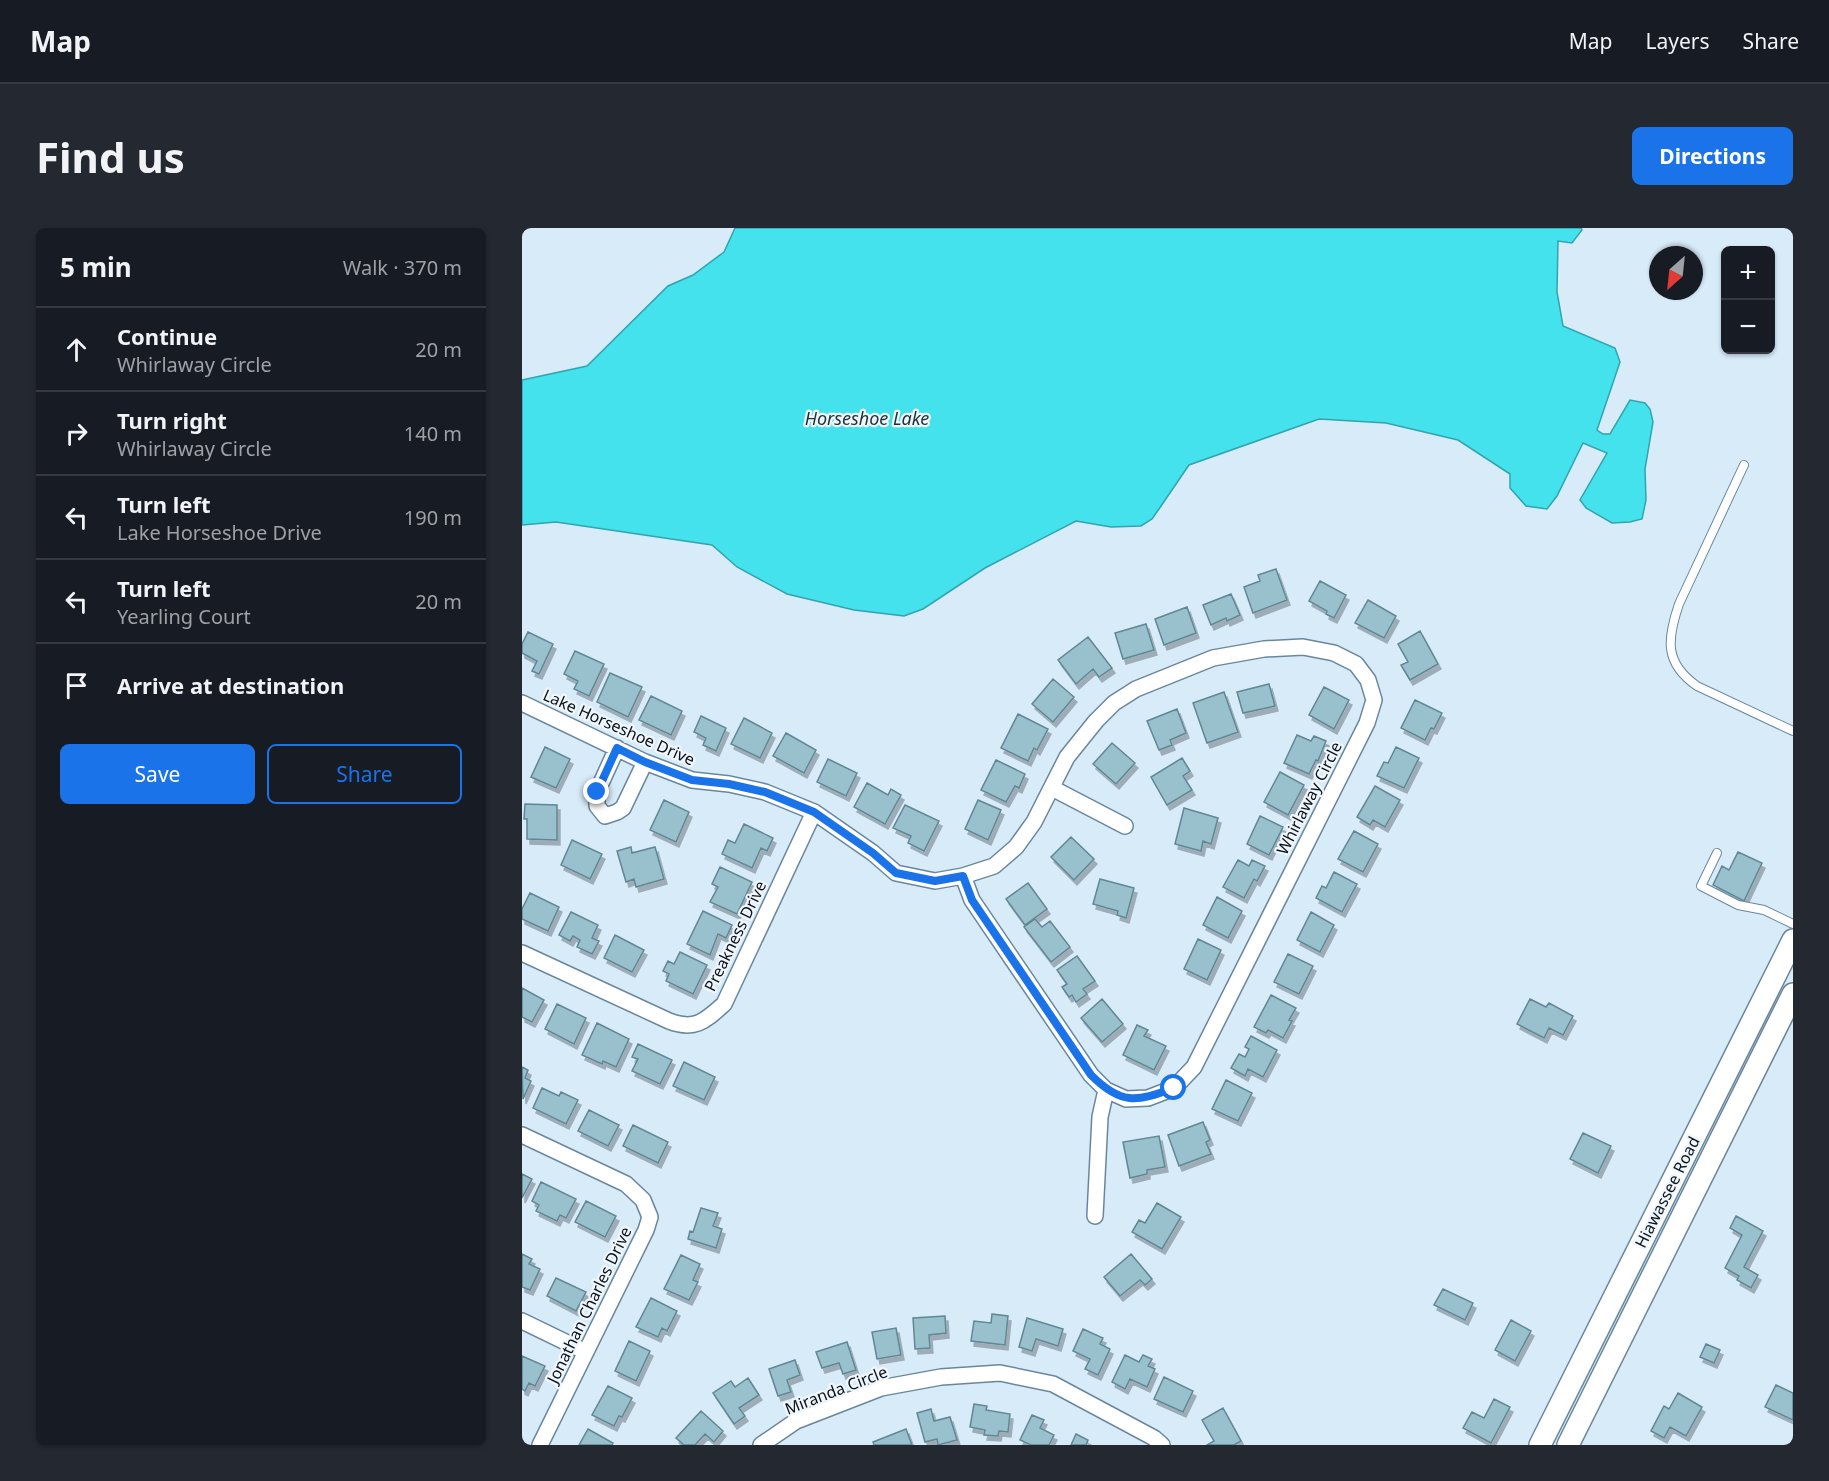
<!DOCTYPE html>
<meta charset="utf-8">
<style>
body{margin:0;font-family:"Noto Sans",sans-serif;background:#242831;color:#f1f3f6}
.controls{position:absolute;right:18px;top:18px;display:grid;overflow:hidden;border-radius:9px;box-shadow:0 2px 4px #0004}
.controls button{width:54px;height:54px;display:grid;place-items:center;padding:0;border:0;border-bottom:2px solid #363941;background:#171b24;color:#f1f3f6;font:30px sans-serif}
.compass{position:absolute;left:1127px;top:18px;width:54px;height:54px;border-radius:50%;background:#171b24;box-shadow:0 2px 4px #0004;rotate:207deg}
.stop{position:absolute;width:18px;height:18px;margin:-14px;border:4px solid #1a73e8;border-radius:50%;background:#fff}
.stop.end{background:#1a73e8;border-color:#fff;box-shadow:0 2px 6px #0008}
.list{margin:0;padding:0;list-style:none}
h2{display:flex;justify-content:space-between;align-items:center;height:78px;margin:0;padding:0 24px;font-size:26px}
h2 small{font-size:20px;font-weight:400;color:#9ea1a6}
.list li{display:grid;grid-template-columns:39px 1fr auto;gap:18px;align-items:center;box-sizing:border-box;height:84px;padding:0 24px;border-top:2px solid #363941}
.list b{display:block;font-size:22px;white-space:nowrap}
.list p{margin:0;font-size:20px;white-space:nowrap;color:#9ea1a6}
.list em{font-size:20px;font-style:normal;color:#9ea1a6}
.actions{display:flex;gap:12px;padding:18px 24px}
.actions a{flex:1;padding:14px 0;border:2px solid #1a73e8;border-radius:9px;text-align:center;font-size:21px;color:#1a73e8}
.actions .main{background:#1a73e8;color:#fff}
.icon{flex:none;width:33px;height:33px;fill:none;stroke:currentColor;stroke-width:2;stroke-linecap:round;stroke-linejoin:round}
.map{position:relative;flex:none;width:1271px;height:1217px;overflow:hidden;border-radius:9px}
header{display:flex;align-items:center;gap:36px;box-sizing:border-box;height:84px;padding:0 30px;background:#171b24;border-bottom:2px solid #363941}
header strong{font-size:28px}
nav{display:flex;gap:33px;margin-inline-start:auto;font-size:21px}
.intro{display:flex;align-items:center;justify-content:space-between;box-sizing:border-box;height:144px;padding:0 36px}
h1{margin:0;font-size:42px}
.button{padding:15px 27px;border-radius:9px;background:#1a73e8;color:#fff;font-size:21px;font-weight:700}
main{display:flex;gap:36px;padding:0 36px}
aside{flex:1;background:#171b24;border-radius:9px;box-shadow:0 2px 4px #0004}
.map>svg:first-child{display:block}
.water{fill:#43e2ed;stroke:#31a4ae;stroke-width:1.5}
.building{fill:#98c0cd;stroke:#608794;stroke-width:1.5;filter:url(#shadow)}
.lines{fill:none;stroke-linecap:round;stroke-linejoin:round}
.lane-casing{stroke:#69879c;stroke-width:10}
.street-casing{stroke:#69879c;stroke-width:18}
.secondary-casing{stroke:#69879c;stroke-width:24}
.lane{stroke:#fff;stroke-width:8}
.street{stroke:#fff;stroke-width:15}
.secondary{stroke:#fff;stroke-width:21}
.route{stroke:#1a73e8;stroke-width:8}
.labels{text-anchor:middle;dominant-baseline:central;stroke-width:4.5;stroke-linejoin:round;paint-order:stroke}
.street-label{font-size:16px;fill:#08131b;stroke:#f0f6fb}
.water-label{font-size:18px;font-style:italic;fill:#1b3436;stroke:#f0f6fb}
</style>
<header>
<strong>Map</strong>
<nav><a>Map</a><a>Layers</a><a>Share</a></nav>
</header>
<div class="intro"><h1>Find us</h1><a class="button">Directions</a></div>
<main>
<aside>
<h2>5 min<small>Walk · 370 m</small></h2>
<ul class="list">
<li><svg class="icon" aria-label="ahead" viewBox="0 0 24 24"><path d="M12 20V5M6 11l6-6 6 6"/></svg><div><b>Continue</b><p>Whirlaway Circle</p></div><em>20 m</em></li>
<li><svg class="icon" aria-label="right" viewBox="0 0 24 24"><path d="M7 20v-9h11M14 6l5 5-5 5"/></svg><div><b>Turn right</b><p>Whirlaway Circle</p></div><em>140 m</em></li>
<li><svg class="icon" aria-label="left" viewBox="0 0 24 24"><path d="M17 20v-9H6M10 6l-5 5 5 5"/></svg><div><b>Turn left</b><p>Lake Horseshoe Drive</p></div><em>190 m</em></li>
<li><svg class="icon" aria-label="left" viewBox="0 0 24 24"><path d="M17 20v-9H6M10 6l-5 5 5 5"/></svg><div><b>Turn left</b><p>Yearling Court</p></div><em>20 m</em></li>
<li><svg class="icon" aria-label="arrive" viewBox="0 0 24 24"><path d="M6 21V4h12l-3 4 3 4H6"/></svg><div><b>Arrive at destination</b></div></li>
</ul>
<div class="actions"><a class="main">Save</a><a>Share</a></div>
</aside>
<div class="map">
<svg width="1271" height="1217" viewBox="0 0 1271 1217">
<defs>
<filter id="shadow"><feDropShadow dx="3" dy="5" stdDeviation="0" flood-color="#0004"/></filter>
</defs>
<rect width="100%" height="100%" fill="#d8ebf9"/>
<path class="water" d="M213 0H1059L1060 2 1050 15 1036 13 1035 64 1041 98 1093 120 1098 134 1075 202 1081 206H1088L1108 172 1123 175 1128 181 1131 194 1123 241 1124 272 1120 291 1108 294 1090 295 1064 280 1058 272 1085 225 1061 215 1035 268 1025 281 1004 278 988 260V246L936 212 864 195 797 191 667 237 637 281 630 291 619 298 589 299 554 293 463 340 401 381 382 388 332 382 265 366 215 339 190 317 34 294 0 297V152L65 138 146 58 171 47 202 24Z"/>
<path class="building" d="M754 341 765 372 731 385 722 359 738 353 736 347Z
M798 353 824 367 812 390 804 386 805 383 787 373Z
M709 366 718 387 705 393 704 390 689 397 681 377Z
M846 372 874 388 862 410 833 395Z
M665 379 674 405 642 417 633 391Z
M624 396 632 422 601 431 593 405Z
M898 403 916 436 888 452 879 437 886 434 876 416Z
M6 404 31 416 17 446 10 443 15 433 0 425V416Z
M566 409 590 440 577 449 571 441 554 456 536 432Z
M53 423 82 436 67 468 52 461 56 453 42 446Z
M88 445 120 459 106 489 75 474Z
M531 451 552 469 531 494 510 476Z
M747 456 753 478 721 485 715 464Z
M802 459 827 472 812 501 787 487Z
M702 464 716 504 685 515 671 475Z
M129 468 160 483 149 507 117 492Z
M893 472 920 485 912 501 909 500 903 512 879 500Z
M655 481 664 505 648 512 650 517 637 522 625 493Z
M496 486 526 501 515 522 512 520 506 533 479 520Z
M179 488 204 500 194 523 181 517 184 510 172 504Z
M222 490 250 505 238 530 209 516Z
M264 505 294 522 282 545 251 528Z
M775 507 789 513 792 508 804 513 796 533 794 532 787 546 762 535Z
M590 515 613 535 594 556 571 536Z
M23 519 48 531 34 560 9 549Z
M874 519 897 530 882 560 855 548 862 534 866 535Z
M660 530 668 543 661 548 670 562 645 577 629 549Z
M306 531 335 545 324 568 295 554Z
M474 532 503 546 497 560 493 558 484 574 459 562Z
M758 544 782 557 766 587 742 574Z
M345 555 366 567 369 561 379 567 363 596 332 579Z
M853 558 878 572 863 599 851 592 848 597 835 589Z
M142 572 167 584 154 614 128 602Z
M456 572 479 582 466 612 443 601Z
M3 576 35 577V612L5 611V591H2Z
M383 577 417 593 402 623 386 615 389 608 371 600Z
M662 580 696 590 689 616 681 613 679 623 653 616Z
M738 588 761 599 747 627 725 616Z
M222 596 251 610 245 623 239 620 230 640 200 626 206 612 213 615Z
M832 603 856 616 841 644 816 631Z
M549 609 572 631 552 652 529 629Z
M50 612 80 626 68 651 39 637Z
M109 619 110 625 133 619 142 651 114 659 112 651 104 654 95 623Z
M1216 624 1240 635 1222 673 1191 657 1200 638 1207 642Z
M716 632 727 638 730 632 743 638 735 653 732 651 722 670 701 659Z
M198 639 230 654 215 686 188 674 196 659 190 656Z
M812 644 835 656 820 684 794 670 800 658 804 660Z
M578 651 612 660 604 690 595 687 596 683 571 676Z
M506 655 525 681 503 697 484 671Z
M8 665 37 679 26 703 0 691V681Z
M695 669 720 683 706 710 681 697Z
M181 683 210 697 204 710 196 706 188 727 165 716Z
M49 684 76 697 70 710 77 713 70 726 55 719 58 712 51 708 48 713 37 707Z
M789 684 812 697 798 724 775 712Z
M513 691 520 699 528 693 548 719 529 734 502 699Z
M93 707 122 722 110 744 82 730Z
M676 711 699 722 685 752 662 741Z
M158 724 185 737 171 766 144 753 147 746 141 743 146 733 152 736Z
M766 726 791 738 777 766 752 754Z
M555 728 573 753 561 761 565 766 554 774 550 767 547 769 540 759 545 756 535 742Z
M0 760 22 772 10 794 0 789Z
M749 767 774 780 767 792 770 793 761 810 746 802 744 805 732 799Z
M580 771 601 796 580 814 559 790Z
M1008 771 1024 779 1027 775 1051 788 1041 807 1027 800 1022 810 995 796Z
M35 776 64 790 52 816 23 801Z
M75 795 107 811 94 839 81 833 80 836 60 827Z
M615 797 626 802 622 808 644 818 632 842 601 827Z
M729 808 755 822 741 849 726 841 723 848 709 840 717 826 723 829 727 821 723 819Z
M116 816 150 832 138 856 110 843 116 831 110 829Z
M162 834 193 849 182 872 151 858Z
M0 839 6 842 3 850 9 853 1 871Z
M704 852 730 865 716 893 690 881Z
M20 860 37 868 39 864 56 872 44 896 11 880Z
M67 882 97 897 86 918 56 903Z
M681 894 688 912 684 914 689 926 657 938 646 907Z
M111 897 146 914 136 935 101 918Z
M1061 905 1089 918 1076 945 1048 931Z
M637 908 643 939 625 942V946L608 950 601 914Z
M0 946 10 951 0 970Z
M19 954 54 971 44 990 38 987 35 993 14 983 17 977 10 973Z
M64 973 94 988 83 1009 53 994Z
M635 975 659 989 640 1021 610 1004 617 992 623 995Z
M179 980 196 985 191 998 200 1001 194 1020 166 1011 168 1003 171 1004Z
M1214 988 1241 1003 1222 1039 1236 1047 1229 1060 1215 1052 1217 1048 1203 1040 1220 1007 1208 1000Z
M0 1026 10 1031 7 1036 18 1041 8 1062 0 1059Z
M609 1026 630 1051 623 1057 618 1052 598 1068 582 1049Z
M159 1027 178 1036 171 1052 176 1054 167 1072 142 1061Z
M34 1050 64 1064 54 1083 25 1068Z
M921 1061 951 1075 943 1092 912 1077Z
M129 1070 155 1083 145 1103 140 1100 136 1109 114 1099Z
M470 1086 486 1088 483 1117 449 1113 452 1093 469 1095Z
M423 1088 424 1105 407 1107 408 1120 393 1121 391 1090Z
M505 1090 541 1101 536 1118 514 1111 510 1123 497 1119Z
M989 1092 1009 1103 993 1133 973 1122Z
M374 1100 379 1127 355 1131 350 1104Z
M561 1101 581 1110 578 1116 588 1121 576 1147 563 1141 568 1131 551 1123Z
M107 1113 128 1123 114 1153 93 1143Z
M325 1114 334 1142 321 1146 317 1135 300 1140 294 1124Z
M1184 1116 1198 1122 1192 1135 1178 1129Z
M603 1127 617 1134 621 1127 630 1131 626 1138 633 1141 625 1159 608 1151 603 1161 590 1154Z
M0 1128 23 1138 13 1158 7 1155 3 1163 0 1161Z
M273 1132 278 1147 265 1152 269 1164 256 1168 247 1141Z
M642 1149 671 1163 661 1184 632 1171Z
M226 1150 237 1167 217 1180 223 1188 212 1196 191 1165 209 1153 213 1159Z
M1254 1157 1271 1165V1192L1243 1179Z
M86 1158 110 1170 100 1189 97 1188 92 1198 70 1187Z
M1156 1165 1180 1179 1164 1208 1148 1199 1142 1210 1129 1203 1142 1178 1147 1181Z
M972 1171 988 1179 969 1215 941 1200 950 1184 962 1190Z
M452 1176 465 1178 464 1182 488 1186 486 1204 477 1203 476 1208 462 1207 463 1202 448 1199Z
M701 1180 719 1213 712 1217H685L692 1213 680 1192Z
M409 1181 412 1193 428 1189 435 1212 416 1217 415 1211 403 1214 395 1185Z
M179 1183 201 1203 192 1214 183 1206 173 1217H162L154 1210Z
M510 1187 522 1192 518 1200 532 1207 527 1217H509L498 1212Z
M66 1201 91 1215 90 1217H57Z
M384 1201 390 1217H352L351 1214Z
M554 1206 566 1212 564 1217H549Z"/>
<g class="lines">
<defs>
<path id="lane" d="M1222 237 1157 376C1145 411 1142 435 1175 458L1271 503
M1195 625 1179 658 1216 677 1242 682 1271 696"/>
<path id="street" d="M0 475 123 534 170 552 207 556 243 564 292 584 351 625 374 645 413 653 441 648 472 638 494 619 512 594 545 529 574 493 592 475 614 461 691 430 742 421 781 419 812 425 834 436 846 452 852 472 845 495 672 839 652 860 626 870 604 871 584 862 569 847 450 672 441 648
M95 520 75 564V578L83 588 95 584 101 580 123 534
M530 560 603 598
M0 725 147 793C173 803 183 793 202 776L292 584
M0 907 104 956 121 972 128 989 124 1002 18 1217
M573 988 578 889 584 862
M0 1093 64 1124
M239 1217 274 1193 359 1160 419 1149 478 1145 531 1156 632 1210 640 1217"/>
<path id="secondary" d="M1018 1217 1271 712
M1046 1217 1271 766"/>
</defs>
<use href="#lane" class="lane-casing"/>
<use href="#street" class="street-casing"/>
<use href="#secondary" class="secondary-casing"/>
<use href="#lane" class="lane"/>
<use href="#street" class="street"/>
<use href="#secondary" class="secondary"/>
</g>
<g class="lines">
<path class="route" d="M75 564 95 520 123 534 170 552 207 556 243 564 292 584 351 625 374 645 413 653 441 648 450 672 569 847C599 877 614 874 652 860"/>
</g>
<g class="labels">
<g class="street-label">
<text transform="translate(97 499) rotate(24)">Lake Horseshoe Drive</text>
<text transform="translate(787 570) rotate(-63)">Whirlaway Circle</text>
<text transform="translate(213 708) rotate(-64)">Preakness Drive</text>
<text transform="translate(1145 964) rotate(-63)">Hiawassee Road</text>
<text transform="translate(67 1077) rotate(-64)">Jonathan Charles Drive</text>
<text transform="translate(314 1162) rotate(-21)">Miranda Circle</text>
</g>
<g class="water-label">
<text x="345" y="190">Horseshoe Lake</text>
</g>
</g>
</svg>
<div class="controls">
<button>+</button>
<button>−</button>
</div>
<svg class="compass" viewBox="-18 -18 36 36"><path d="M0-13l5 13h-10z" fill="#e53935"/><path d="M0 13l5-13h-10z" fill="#9ea1a6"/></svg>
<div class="stop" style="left:652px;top:860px"></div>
<div class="stop end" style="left:75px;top:564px"></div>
</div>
</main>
